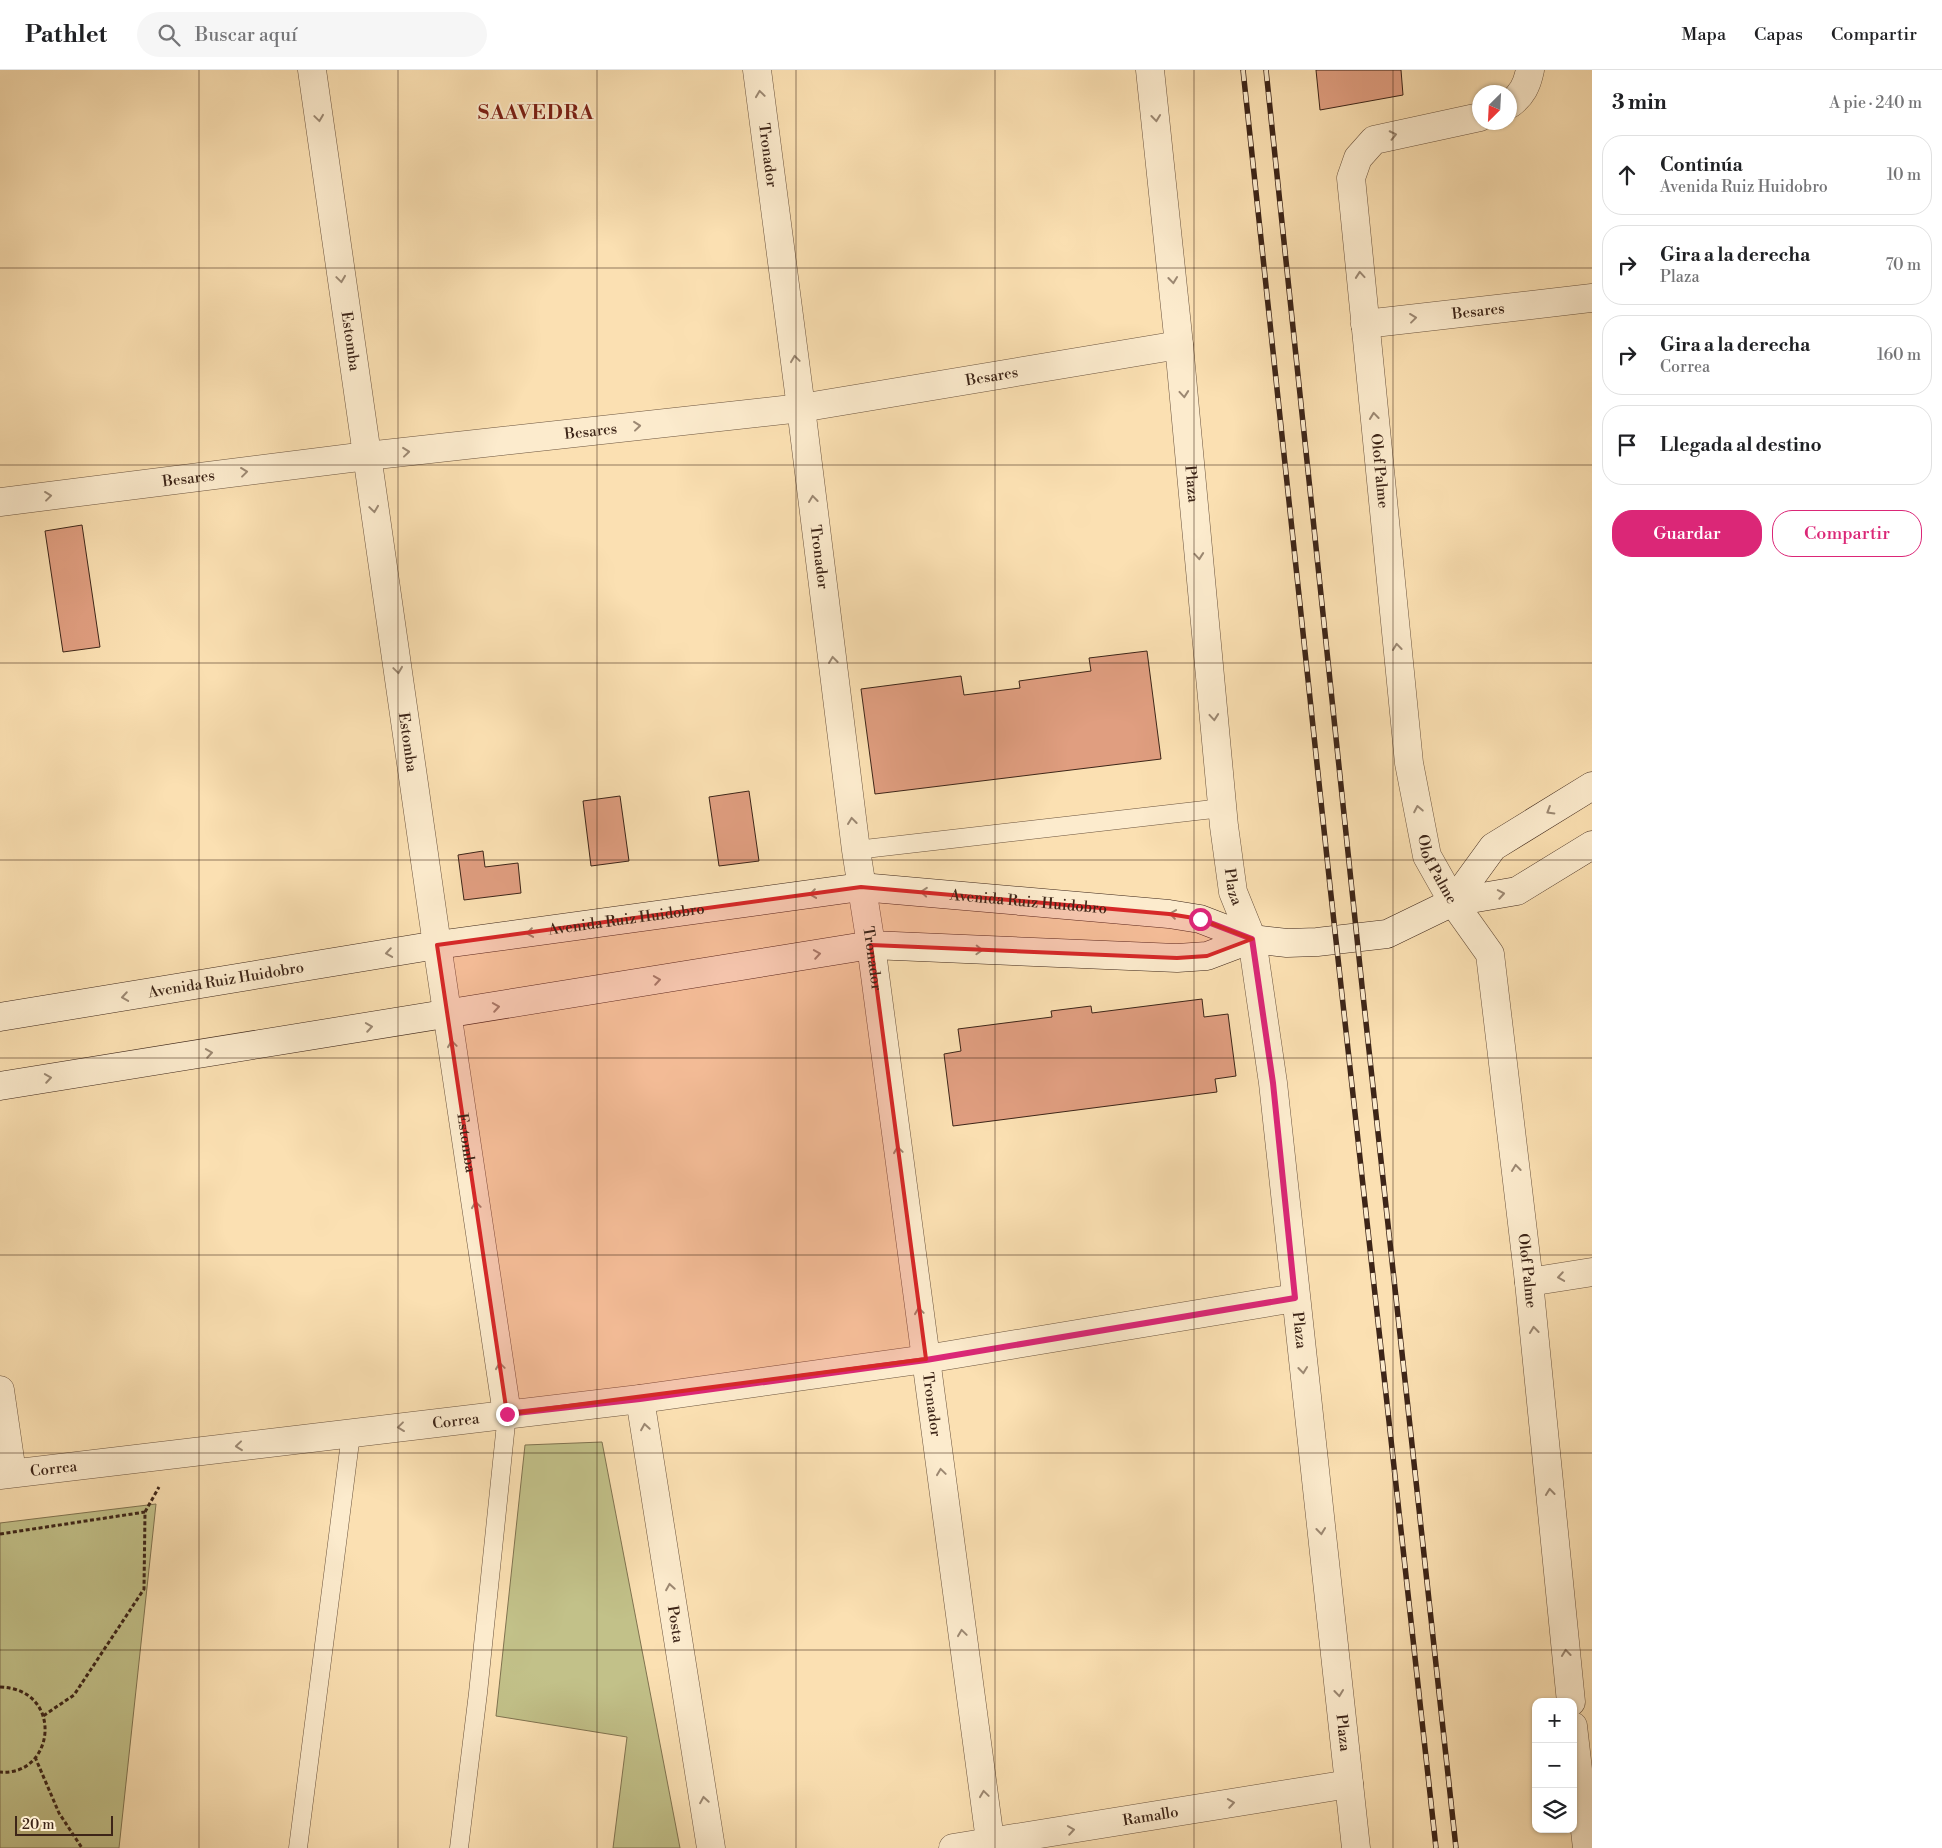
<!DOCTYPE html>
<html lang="es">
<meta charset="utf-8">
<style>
body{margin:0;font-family:"Libre Bodoni",serif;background:#f6f6f6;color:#202124}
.controls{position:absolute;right:15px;bottom:15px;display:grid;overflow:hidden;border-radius:10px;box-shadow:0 1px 4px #0004}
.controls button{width:45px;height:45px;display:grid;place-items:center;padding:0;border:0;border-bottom:1px solid #e0e0e0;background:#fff;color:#202124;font:25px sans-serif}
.compass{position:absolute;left:1472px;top:15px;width:45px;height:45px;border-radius:50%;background:#fff;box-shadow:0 1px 4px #0004;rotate:204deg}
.scale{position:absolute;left:15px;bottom:12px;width:98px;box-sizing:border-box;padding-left:5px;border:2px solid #3d2518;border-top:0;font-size:14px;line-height:18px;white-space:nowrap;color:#3d2518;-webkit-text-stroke:4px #fcebcd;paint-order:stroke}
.stop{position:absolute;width:15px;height:15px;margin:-11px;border:4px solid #db2777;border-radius:50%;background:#fff}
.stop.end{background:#db2777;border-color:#fff;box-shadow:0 1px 5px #0008}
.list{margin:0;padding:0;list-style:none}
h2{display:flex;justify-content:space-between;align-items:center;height:65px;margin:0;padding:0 20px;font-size:21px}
h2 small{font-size:16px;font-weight:400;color:#757577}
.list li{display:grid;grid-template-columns:32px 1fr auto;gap:15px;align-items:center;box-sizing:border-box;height:80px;margin:0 10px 10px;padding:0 10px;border:1px solid #e0e0e0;border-radius:20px}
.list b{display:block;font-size:19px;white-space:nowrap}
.list p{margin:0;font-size:16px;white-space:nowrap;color:#757577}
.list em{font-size:16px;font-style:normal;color:#757577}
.actions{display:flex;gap:10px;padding:15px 20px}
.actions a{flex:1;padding:11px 0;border:1px solid #db2777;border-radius:20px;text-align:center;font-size:18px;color:#db2777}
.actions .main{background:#db2777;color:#fff}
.icon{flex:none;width:28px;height:28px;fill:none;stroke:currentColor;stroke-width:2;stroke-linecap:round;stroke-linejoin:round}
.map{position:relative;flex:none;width:1592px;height:1778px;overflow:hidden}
header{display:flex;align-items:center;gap:30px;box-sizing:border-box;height:70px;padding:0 25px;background:#fff;border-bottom:1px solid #e0e0e0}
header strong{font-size:24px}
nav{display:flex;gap:28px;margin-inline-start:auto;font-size:18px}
.search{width:350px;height:45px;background:#f6f6f6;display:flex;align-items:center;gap:12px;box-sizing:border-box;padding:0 18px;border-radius:28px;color:#757577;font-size:19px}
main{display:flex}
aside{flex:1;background:#fff}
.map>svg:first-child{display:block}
.green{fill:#c2c189;stroke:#807350}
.building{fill:#e09e80;stroke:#3d2518}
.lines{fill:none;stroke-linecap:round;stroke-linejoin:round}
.lane-casing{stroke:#6c543e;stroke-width:19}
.street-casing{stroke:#6c543e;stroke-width:29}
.secondary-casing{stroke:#3d2518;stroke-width:29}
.path{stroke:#3d2518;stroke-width:3;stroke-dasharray:4 2.5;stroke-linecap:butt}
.lane{stroke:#fcebcd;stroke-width:18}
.street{stroke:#fcebcd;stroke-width:28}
.secondary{stroke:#fcebcd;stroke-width:28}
.rail-casing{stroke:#3d2518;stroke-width:5.5}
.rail{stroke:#fcebcd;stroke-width:4;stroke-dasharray:11;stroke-linecap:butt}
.oneway{stroke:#9c8872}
.route{stroke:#db2777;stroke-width:6}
.marked{fill:#d62828;fill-opacity:0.2;stroke:#d62828;stroke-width:4;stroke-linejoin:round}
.grid{fill:none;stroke:#3d2518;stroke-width:1;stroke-opacity:0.55}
.labels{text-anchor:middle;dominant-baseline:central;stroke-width:4;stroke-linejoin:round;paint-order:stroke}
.street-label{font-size:15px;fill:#3d2518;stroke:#fcebcd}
.district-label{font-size:20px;font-weight:bold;letter-spacing:1px;fill:#7a1f14;stroke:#fcebcd}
</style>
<header>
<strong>Pathlet</strong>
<div class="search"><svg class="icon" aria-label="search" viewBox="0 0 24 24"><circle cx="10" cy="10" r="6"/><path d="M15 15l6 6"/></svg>Buscar aquí</div>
<nav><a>Mapa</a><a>Capas</a><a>Compartir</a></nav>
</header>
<main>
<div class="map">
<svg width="1592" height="1778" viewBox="0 0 1592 1778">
<rect width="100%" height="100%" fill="#fbe0b2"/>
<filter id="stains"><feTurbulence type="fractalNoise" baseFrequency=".004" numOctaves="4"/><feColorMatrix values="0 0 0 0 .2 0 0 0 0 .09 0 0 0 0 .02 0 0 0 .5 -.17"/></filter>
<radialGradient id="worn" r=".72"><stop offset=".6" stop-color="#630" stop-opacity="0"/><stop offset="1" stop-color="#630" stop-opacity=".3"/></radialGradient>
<path class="green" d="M602 1372 680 1778H613L627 1667 496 1646 525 1375Z
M156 1434 119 1778H0V1453Z"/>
<path class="building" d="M1316 0H1401L1403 25 1320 40Z
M82 455 100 577 63 582 45 461Z
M1147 581 1161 689 875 724 861 619 961 606 964 625 1020 618 1019 611 1091 601 1089 588Z
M749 721 759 791 719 796 709 727Z
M620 726 629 791 591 796 583 731Z
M483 781 485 797 518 793 521 823 464 830 458 785Z
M1202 929 1204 947 1228 944 1236 1006 1215 1009 1217 1022 953 1056 944 984 961 981 958 959 1052 947 1051 941 1091 936 1092 943Z"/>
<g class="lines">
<defs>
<path id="lane" d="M856 780 1222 738
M298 1778 351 1364
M459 1778 478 1623 507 1344"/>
<g id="street">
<path id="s1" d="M312 0 437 875 507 1344"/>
<path id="s2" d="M757 0 801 338 856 780 871 875 991 1778"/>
<path id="s3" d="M1150 0 1179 275 1224 756 1233 822 1252 869 1273 1013 1356 1778"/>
<path d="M1510 34C1522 25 1527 15 1530 0"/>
<path id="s4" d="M1480 47 1374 70 1358 88 1351 108 1409 693 1427 786 1453 832 1490 884 1529 1212 1571 1632"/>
<path id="s5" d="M1365 254 1592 228"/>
<path id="s6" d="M0 432 367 386 801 338 1179 275"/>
<path d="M1529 1212 1592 1202"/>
<path d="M0 1320 12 1403"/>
<path id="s7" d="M640 1329 711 1778"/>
<path id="s8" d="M0 1405 640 1329 926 1289 1295 1228"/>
<path d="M1573 1656 1587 1778"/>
<path id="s9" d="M953 1778 1349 1714"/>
</g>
<g id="secondary">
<path d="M1453 832 1493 777 1592 716"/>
<path id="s10" d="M0 947 437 875 861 817 1169 844 1200 849 1252 869 1287 873 1317 872 1387 864 1453 832 1517 821 1592 775"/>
<path d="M0 1016 871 875 1177 888 1207 886 1252 869"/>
</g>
</defs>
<use href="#lane" class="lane-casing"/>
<use href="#street" class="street-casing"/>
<use href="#secondary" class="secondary-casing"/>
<path class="path" d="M145 1442 159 1417
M0 1464 145 1442 144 1519 74 1625 43 1646
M0 1617C65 1619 55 1707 0 1702
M35 1687 59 1743 82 1778"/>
<use href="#lane" class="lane"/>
<use href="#street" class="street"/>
<use href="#secondary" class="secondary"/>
<defs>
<path id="rail" d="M1243 0 1330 816 1436 1778
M1266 0 1362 916 1456 1778"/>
</defs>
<use href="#rail" class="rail-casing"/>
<use href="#rail" class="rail"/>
</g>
<defs><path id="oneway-chevron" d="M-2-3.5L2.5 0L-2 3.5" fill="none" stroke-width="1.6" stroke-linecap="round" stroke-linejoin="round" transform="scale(1.25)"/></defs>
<g class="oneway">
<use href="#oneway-chevron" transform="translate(760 24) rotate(-98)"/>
<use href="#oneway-chevron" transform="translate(319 48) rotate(82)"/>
<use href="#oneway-chevron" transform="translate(1156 48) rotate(84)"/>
<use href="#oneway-chevron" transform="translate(1393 65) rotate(-12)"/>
<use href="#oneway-chevron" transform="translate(1360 205) rotate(-95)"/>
<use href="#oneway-chevron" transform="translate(341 209) rotate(82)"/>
<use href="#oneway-chevron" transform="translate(1173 210) rotate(84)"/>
<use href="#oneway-chevron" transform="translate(1413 248) rotate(-7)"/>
<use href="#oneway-chevron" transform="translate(795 289) rotate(-98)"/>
<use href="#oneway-chevron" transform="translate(1184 324) rotate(85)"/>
<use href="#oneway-chevron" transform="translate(1374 346) rotate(-96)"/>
<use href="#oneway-chevron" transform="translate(637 356) rotate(-6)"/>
<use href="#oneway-chevron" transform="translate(406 382) rotate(-6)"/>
<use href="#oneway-chevron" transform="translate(244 402) rotate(-7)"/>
<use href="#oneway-chevron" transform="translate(48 426) rotate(-7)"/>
<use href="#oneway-chevron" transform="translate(813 429) rotate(-97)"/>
<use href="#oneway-chevron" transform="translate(374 439) rotate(82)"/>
<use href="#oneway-chevron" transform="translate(1199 486) rotate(85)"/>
<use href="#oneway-chevron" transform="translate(1397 577) rotate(-96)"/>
<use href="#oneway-chevron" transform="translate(833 590) rotate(-97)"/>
<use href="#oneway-chevron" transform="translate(398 600) rotate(82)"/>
<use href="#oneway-chevron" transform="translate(1214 647) rotate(85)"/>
<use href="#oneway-chevron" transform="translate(1418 739) rotate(-101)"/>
<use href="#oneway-chevron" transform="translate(1550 741) rotate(149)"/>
<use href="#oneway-chevron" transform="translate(852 751) rotate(-97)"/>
<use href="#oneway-chevron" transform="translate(924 822) rotate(-175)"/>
<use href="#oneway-chevron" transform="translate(813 824) rotate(172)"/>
<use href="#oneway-chevron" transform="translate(1501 824) rotate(-10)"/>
<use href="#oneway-chevron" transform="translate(1173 844) rotate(-172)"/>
<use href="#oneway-chevron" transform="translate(530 863) rotate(172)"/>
<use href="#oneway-chevron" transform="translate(979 880) rotate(2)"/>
<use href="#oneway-chevron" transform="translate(389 883) rotate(171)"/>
<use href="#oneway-chevron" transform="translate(817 884) rotate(-9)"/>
<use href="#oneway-chevron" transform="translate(657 910) rotate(-9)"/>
<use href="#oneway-chevron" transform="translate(125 927) rotate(171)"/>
<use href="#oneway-chevron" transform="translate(496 937) rotate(-9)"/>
<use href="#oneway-chevron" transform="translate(369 957) rotate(-9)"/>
<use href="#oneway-chevron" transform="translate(452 974) rotate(-98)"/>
<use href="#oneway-chevron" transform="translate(209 983) rotate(-9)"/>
<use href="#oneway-chevron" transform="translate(48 1008) rotate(-9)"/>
<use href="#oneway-chevron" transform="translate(898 1080) rotate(-98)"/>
<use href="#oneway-chevron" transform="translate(1516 1098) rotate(-97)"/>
<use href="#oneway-chevron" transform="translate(476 1135) rotate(-98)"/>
<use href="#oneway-chevron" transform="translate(1561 1207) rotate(171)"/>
<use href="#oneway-chevron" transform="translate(919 1241) rotate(-98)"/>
<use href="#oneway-chevron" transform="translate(1534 1260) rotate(-96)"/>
<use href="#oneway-chevron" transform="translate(500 1296) rotate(-98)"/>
<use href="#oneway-chevron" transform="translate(1303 1300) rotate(84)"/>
<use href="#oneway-chevron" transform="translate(401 1357) rotate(173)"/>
<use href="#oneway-chevron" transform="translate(645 1357) rotate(-99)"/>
<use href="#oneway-chevron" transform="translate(239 1376) rotate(174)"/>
<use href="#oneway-chevron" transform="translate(941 1402) rotate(-98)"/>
<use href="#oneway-chevron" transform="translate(1550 1422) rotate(-96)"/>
<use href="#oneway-chevron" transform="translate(1321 1461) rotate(84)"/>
<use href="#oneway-chevron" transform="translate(670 1517) rotate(-99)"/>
<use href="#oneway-chevron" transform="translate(962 1563) rotate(-98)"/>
<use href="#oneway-chevron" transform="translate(1566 1583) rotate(-96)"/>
<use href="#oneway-chevron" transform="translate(1339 1623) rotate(84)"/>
<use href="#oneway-chevron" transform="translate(984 1724) rotate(-98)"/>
<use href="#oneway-chevron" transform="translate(704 1730) rotate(-99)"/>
<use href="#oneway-chevron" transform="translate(1231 1733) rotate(-9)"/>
<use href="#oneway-chevron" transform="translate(1071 1760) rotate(-9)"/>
</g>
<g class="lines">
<path class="route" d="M507 1344 640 1329 926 1290 1295 1228 1273 1013 1252 869 1200 849"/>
</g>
<path class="marked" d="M861 817 1169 844 1200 849 1252 869 1207 886 1177 888 871 875 926 1289 507 1344 437 875Z"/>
<path class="grid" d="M199 0V1778M398 0V1778M597 0V1778M796 0V1778M995 0V1778M1194 0V1778M1393 0V1778M0 198H1592M0 395H1592M0 593H1592M0 790H1592M0 988H1592M0 1185H1592M0 1383H1592M0 1580H1592"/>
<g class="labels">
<g class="street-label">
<text stroke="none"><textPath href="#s2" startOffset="86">Tronador</textPath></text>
<text stroke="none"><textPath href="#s5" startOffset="114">Besares</textPath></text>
<text stroke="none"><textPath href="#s1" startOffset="274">Estomba</textPath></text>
<text stroke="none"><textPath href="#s6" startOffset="1000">Besares</textPath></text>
<text stroke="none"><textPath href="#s6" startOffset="595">Besares</textPath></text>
<text stroke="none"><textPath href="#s4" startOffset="448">Olof Palme</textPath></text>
<text stroke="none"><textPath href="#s6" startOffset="190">Besares</textPath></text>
<text stroke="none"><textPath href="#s3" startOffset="416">Plaza</textPath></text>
<text stroke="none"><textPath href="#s2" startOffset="491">Tronador</textPath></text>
<text stroke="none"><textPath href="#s1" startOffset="679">Estomba</textPath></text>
<text stroke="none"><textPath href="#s4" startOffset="852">Olof Palme</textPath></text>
<text stroke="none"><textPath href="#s3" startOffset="821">Plaza</textPath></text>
<text stroke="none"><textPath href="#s10" startOffset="1039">Avenida Ruiz Huidobro</textPath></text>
<text stroke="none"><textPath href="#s10" startOffset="634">Avenida Ruiz Huidobro</textPath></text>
<text stroke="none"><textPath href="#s2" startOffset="896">Tronador</textPath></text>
<text stroke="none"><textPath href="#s10" startOffset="229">Avenida Ruiz Huidobro</textPath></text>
<text stroke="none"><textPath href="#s1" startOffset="1084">Estomba</textPath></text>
<text stroke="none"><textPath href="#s4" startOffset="1272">Olof Palme</textPath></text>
<text stroke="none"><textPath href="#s3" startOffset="1271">Plaza</textPath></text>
<text stroke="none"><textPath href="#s2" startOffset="1346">Tronador</textPath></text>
<text stroke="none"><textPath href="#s8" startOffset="459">Correa</textPath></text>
<text stroke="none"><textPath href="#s8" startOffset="54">Correa</textPath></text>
<text stroke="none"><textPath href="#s7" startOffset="228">Posta</textPath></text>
<text stroke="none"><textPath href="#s3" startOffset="1676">Plaza</textPath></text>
<text stroke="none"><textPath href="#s9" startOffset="200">Ramallo</textPath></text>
</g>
<g class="district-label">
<text x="536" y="43">SAAVEDRA</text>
</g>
</g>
<rect width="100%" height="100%" filter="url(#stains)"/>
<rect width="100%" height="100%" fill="url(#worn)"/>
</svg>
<div class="controls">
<button>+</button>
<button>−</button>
<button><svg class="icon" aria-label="layers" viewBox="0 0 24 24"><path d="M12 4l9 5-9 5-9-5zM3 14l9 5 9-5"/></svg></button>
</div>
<svg class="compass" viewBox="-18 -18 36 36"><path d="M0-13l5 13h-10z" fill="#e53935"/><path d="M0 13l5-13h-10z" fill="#757577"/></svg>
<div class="scale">20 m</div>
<div class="stop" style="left:1200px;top:849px"></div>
<div class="stop end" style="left:507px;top:1344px"></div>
</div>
<aside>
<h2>3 min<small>A pie · 240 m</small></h2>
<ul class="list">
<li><svg class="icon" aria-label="ahead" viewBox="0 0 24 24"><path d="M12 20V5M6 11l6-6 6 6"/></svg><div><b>Continúa</b><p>Avenida Ruiz Huidobro</p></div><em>10 m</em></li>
<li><svg class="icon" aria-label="right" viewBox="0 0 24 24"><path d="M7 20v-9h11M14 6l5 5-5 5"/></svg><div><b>Gira a la derecha</b><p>Plaza</p></div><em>70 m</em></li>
<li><svg class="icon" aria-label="right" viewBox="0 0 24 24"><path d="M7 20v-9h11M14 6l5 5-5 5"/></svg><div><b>Gira a la derecha</b><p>Correa</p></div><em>160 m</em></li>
<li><svg class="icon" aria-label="arrive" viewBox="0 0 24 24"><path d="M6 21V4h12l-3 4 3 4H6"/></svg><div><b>Llegada al destino</b></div></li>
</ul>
<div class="actions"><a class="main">Guardar</a><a>Compartir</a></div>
</aside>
</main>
